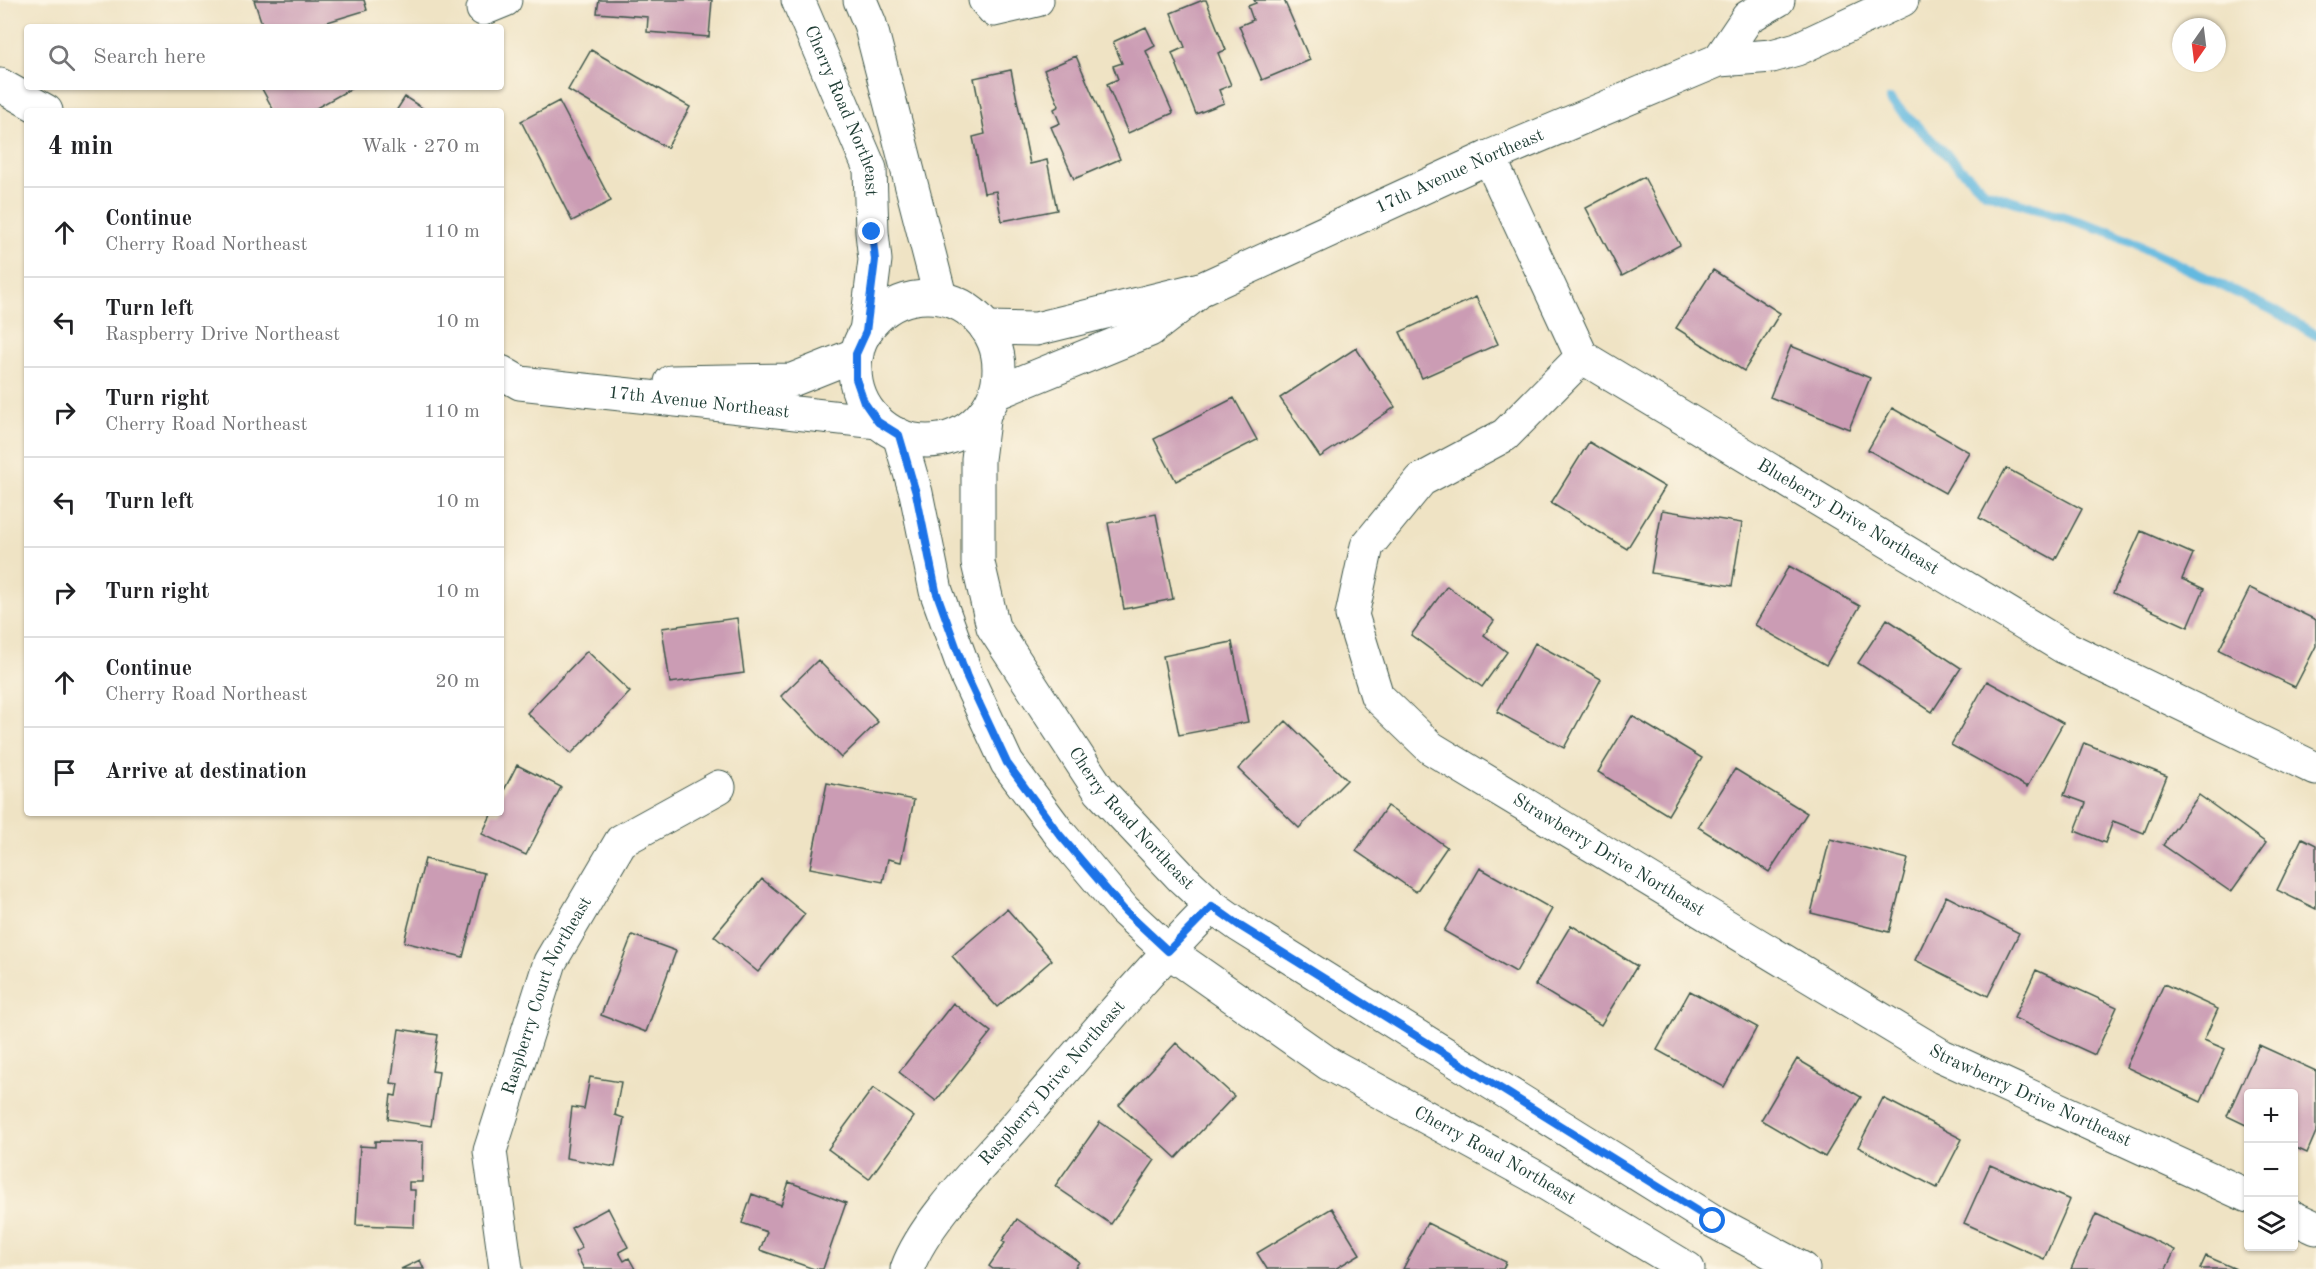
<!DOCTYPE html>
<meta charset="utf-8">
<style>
body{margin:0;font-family:"Old Standard TT",serif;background:#f2f2f2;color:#202124}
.controls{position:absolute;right:18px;bottom:18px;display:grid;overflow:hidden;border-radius:6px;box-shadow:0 2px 4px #0004}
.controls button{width:54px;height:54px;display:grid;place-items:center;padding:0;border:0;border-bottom:2px solid #e0e0e0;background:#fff;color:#202124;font:30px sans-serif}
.compass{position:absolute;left:2172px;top:18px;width:54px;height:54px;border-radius:50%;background:#fff;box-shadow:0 2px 4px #0004;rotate:194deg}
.stop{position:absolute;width:18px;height:18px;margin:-14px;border:4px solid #1a73e8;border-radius:50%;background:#fff}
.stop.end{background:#1a73e8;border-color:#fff;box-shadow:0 2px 6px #0008}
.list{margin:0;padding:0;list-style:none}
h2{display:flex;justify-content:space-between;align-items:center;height:78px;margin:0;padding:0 24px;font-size:26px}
h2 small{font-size:20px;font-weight:400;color:#757577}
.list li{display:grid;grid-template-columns:39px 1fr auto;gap:18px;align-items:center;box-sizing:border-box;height:90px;padding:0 24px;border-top:2px solid #e0e0e0}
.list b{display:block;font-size:22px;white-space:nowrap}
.list p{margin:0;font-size:20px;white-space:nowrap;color:#757577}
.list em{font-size:20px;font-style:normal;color:#757577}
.icon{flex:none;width:33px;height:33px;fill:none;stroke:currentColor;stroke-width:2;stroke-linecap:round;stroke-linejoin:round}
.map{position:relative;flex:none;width:2316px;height:1269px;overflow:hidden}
.search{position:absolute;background:#fff;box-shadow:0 2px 4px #0004;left:24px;top:24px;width:480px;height:66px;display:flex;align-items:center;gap:15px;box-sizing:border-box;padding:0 21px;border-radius:6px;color:#757577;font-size:22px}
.panel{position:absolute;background:#fff;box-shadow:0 2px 4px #0004;left:24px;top:108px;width:480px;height:708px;border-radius:6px}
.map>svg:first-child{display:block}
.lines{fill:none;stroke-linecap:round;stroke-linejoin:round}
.stream{stroke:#64b9e0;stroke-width:10}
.building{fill:#cb9cb4}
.street-casing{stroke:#3e564a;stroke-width:35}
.secondary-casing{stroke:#3e564a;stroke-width:35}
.street{stroke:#fff;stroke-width:33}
.secondary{stroke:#fff;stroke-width:33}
.route{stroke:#1a73e8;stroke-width:8}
.labels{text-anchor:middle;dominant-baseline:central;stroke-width:4.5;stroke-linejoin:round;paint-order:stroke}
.street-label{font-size:18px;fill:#1f3d34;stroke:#fcf5e5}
</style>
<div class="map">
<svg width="2316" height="1269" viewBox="0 0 2316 1269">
<rect width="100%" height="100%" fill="#fcf5e5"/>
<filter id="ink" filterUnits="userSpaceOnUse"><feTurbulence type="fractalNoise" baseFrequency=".0167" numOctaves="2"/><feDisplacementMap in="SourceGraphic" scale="12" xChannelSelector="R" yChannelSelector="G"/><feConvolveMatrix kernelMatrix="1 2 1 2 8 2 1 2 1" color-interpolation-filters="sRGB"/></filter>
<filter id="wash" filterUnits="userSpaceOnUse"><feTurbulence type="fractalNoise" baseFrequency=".008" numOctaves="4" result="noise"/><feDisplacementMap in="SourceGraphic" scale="24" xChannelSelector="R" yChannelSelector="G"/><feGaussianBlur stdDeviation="1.35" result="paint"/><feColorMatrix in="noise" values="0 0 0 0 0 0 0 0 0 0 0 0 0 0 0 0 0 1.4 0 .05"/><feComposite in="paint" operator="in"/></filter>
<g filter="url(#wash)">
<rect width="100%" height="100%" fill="#efe3c4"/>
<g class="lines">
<path class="stream" d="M1890 100 1985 192 2111 232 2273 310 2316 335"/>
</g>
<g id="blocks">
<path class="building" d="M254 0H364L367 10 311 27H263Z
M599 0H712L709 37 647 32 648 17 597 13Z
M1203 0H1206L1226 50 1218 53 1231 85 1219 90 1224 103 1196 114 1172 53 1185 47 1171 13Z
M1254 0H1284L1310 60 1262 80 1239 26 1253 20 1248 6 1256 3Z
M1146 27 1155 46 1146 51 1173 113 1128 133 1107 84 1118 79 1113 66 1122 63 1113 42Z
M591 50 690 107 667 148 568 90Z
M1076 56 1120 159 1074 179 1051 127 1060 123 1054 109 1059 106 1044 70Z
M1011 70 1030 164 1047 160 1057 210 1002 221 996 191 984 193 973 137 985 134 974 78Z
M261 87H354L311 111H274Z
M405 97 427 111H396Z
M559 101 611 201 572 221 521 121Z
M1644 177 1680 245 1622 276 1586 208Z
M1713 270 1780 313 1744 371 1676 328Z
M1476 297 1498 344 1422 378 1400 332Z
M1791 346 1870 378 1849 429 1770 397Z
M1356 348 1395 407 1320 457 1280 398Z
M1234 398 1257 440 1176 481 1154 439Z
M1892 408 1969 452 1945 493 1868 450Z
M1589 442 1665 487 1627 549 1551 503Z
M2006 468 2082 509 2055 560 1979 518Z
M1662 510 1742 523 1732 586 1651 573Z
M1156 514 1173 599 1124 609 1108 523Z
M2141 531 2193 554 2182 579 2204 589 2188 627 2113 593Z
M1789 566 1860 606 1826 665 1755 625Z
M1447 586 1494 621 1484 635 1507 652 1482 687 1411 635Z
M2250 588 2316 620V646L2295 687 2219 650Z
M737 618 744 673 670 683 662 628Z
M1887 619 1961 668 1932 712 1858 663Z
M1232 642 1248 722 1179 735 1163 656Z
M1535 643 1601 679 1564 748 1497 712Z
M587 651 630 692 571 754 527 713Z
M818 660 878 722 841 758 781 696Z
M1987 681 2063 723 2027 787 1951 745Z
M1632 716 1702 758 1668 815 1598 772Z
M1286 721 1347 780 1299 828 1238 769Z
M2084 743 2167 776 2144 833 2113 821 2105 843 2075 831 2086 803 2064 795Z
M517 765 561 787 526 855 482 834 492 813H501V796Z
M1735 769 1807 813 1769 872 1698 827Z
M827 783 914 800 901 862 888 859 883 882 810 868Z
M2199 795 2266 843 2231 892 2163 845Z
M1387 806 1447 847 1416 892 1356 851Z
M2302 838 2316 845V909L2277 890Z
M1830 839 1908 859 1889 932 1811 913Z
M425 859 484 873 463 957 404 942Z
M1480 868 1552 909 1516 972 1444 931Z
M762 879 805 914 758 972 714 936Z
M1946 896 2019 933 1988 996 1915 960Z
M1007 909 1052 960 997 1007 952 956Z
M1571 925 1637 966 1601 1025 1535 985Z
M632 935 676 951 646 1032 601 1015Z
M2036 970 2117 1007 2095 1055 2014 1018Z
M2164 984 2218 1009 2204 1040 2225 1049 2201 1102 2126 1067Z
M1690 991 1757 1027 1724 1087 1657 1050Z
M953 1003 991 1032 936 1101 899 1072Z
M399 1029 438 1035 432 1071 439 1072 431 1126 388 1119 391 1095 396 1096 398 1084 391 1083Z
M1176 1043 1234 1096 1176 1158 1119 1105Z
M2259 1045 2316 1071V1132L2307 1153 2294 1147V1094H2248V1126L2227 1116Z
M1797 1059 1861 1097 1825 1157 1761 1120Z
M590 1077 621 1082 615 1115 624 1118 615 1167 566 1158 572 1107 584 1109Z
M873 1088 914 1117 869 1179 828 1149Z
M1883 1098 1962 1139 1937 1188 1858 1147Z
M1100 1122 1155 1160 1111 1224 1055 1186Z
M375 1141 423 1142 422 1182H409V1190H415L414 1227 356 1225 360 1146 375 1147Z
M1990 1165 2070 1200 2044 1259 1964 1223Z
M789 1182 846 1203 823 1269H814L760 1250 767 1232 742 1223 752 1194 781 1205Z
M608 1208 628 1247 619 1252 624 1261 629 1258 635 1269H584L575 1252 582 1248 571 1228Z
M1332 1208 1360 1254 1335 1269H1267L1257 1253Z
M2096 1214 2175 1250 2166 1269H2071Z
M1017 1219 1079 1262 1074 1269H993L989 1266 1005 1243 1002 1241Z
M1427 1223 1506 1262 1503 1269H1403Z
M2206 1256 2236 1269H2200Z
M420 1260 424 1269H401Z"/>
</g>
</g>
<g filter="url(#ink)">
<use href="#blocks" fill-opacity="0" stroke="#3e564a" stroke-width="1.5"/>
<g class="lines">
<defs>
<g id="street">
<path d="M985 0 994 10 1037 0"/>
<path d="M483 9 505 0"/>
<path id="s1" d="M1489 157 1582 357 2064 647 2316 769"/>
<path id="s2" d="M1582 357 1505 435 1421 480 1367 546 1352 615 1377 696 1431 748 1942 1056 2248 1196"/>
<path d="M2294 1218 2316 1228"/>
<path id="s3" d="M506 1269 490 1151 550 962 621 841 719 787"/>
<path id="s4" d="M907 1269C924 1222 981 1166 1014 1128 1079 1053 1142 977 1212 906"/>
</g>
<g id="secondary">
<path id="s5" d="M798 0 870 169 872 232 875 260 866 332"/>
<path d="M860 0 870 24 940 296"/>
<path d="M1719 60 1748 17 1778 0"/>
<path d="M0 85 46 111"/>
<circle cx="927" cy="369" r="72"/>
<path id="s6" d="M986 328 1036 329 1204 288 1489 157 1719 60 1772 56 1797 49 1902 0"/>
<path id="s7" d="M501 372 520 383 878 422"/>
<path d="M671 382 792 380 857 354"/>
<path d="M996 393 1150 330 1195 295"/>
<path id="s8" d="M984 413 978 459V563L993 627 1100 791 1182 878 1212 906 1240 926 1713 1221 1803 1269"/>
<path id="s9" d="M899 435 916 493 936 591 967 677 1007 763 1060 834 1124 910 1168 951 1329 1064 1532 1175 1688 1269"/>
</g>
</defs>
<use href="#street" class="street-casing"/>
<use href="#secondary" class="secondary-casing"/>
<use href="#street" class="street"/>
<use href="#secondary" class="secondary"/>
</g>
</g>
<g class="lines" filter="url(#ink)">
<path class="route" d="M872 232 875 260 866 332 856 354V379L864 402 878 422 899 435 916 493 936 591 967 677 1007 763 1059 834 1124 910 1168 951 1212 906 1240 926 1713 1221"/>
</g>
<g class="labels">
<g class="street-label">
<text stroke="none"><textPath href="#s5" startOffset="120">Cherry Road Northeast</textPath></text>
<text stroke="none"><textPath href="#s6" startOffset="504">17th Avenue Northeast</textPath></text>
<text stroke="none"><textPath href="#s7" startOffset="202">17th Avenue Northeast</textPath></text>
<text stroke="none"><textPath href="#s1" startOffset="531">Blueberry Drive Northeast</textPath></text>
<text stroke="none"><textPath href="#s8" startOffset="453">Cherry Road Northeast</textPath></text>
<text stroke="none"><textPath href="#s2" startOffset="728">Strawberry Drive Northeast</textPath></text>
<text stroke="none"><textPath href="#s3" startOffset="285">Raspberry Court Northeast</textPath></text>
<text stroke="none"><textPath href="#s4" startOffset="237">Raspberry Drive Northeast</textPath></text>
<text stroke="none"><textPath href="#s2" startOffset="1214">Strawberry Drive Northeast</textPath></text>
<text stroke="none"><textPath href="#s9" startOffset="981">Cherry Road Northeast</textPath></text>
</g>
</g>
</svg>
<div class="controls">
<button>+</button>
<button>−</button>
<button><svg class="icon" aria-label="layers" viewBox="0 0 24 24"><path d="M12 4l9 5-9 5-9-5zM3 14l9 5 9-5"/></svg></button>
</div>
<svg class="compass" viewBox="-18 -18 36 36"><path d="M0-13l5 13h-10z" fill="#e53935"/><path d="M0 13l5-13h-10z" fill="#757577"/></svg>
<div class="stop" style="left:1713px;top:1221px"></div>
<div class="stop end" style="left:872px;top:232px"></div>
<div class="search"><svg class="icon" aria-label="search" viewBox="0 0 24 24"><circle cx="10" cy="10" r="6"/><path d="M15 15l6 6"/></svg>Search here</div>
<section class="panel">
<h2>4 min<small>Walk · 270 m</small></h2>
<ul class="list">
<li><svg class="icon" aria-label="ahead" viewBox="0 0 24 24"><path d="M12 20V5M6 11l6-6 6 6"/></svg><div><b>Continue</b><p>Cherry Road Northeast</p></div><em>110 m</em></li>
<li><svg class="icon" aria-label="left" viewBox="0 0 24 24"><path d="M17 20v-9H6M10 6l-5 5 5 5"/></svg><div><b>Turn left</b><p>Raspberry Drive Northeast</p></div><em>10 m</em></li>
<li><svg class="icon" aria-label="right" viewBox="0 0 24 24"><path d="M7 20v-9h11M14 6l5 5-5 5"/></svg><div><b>Turn right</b><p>Cherry Road Northeast</p></div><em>110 m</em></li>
<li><svg class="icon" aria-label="left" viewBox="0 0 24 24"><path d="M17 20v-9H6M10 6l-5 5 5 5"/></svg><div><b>Turn left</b></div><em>10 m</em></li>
<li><svg class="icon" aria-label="right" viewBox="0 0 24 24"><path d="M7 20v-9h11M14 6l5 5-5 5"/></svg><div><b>Turn right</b></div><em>10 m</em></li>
<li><svg class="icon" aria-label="ahead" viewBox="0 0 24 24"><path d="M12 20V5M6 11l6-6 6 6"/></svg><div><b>Continue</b><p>Cherry Road Northeast</p></div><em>20 m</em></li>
<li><svg class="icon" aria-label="arrive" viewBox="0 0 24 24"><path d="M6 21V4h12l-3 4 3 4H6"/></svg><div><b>Arrive at destination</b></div></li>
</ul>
</section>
</div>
